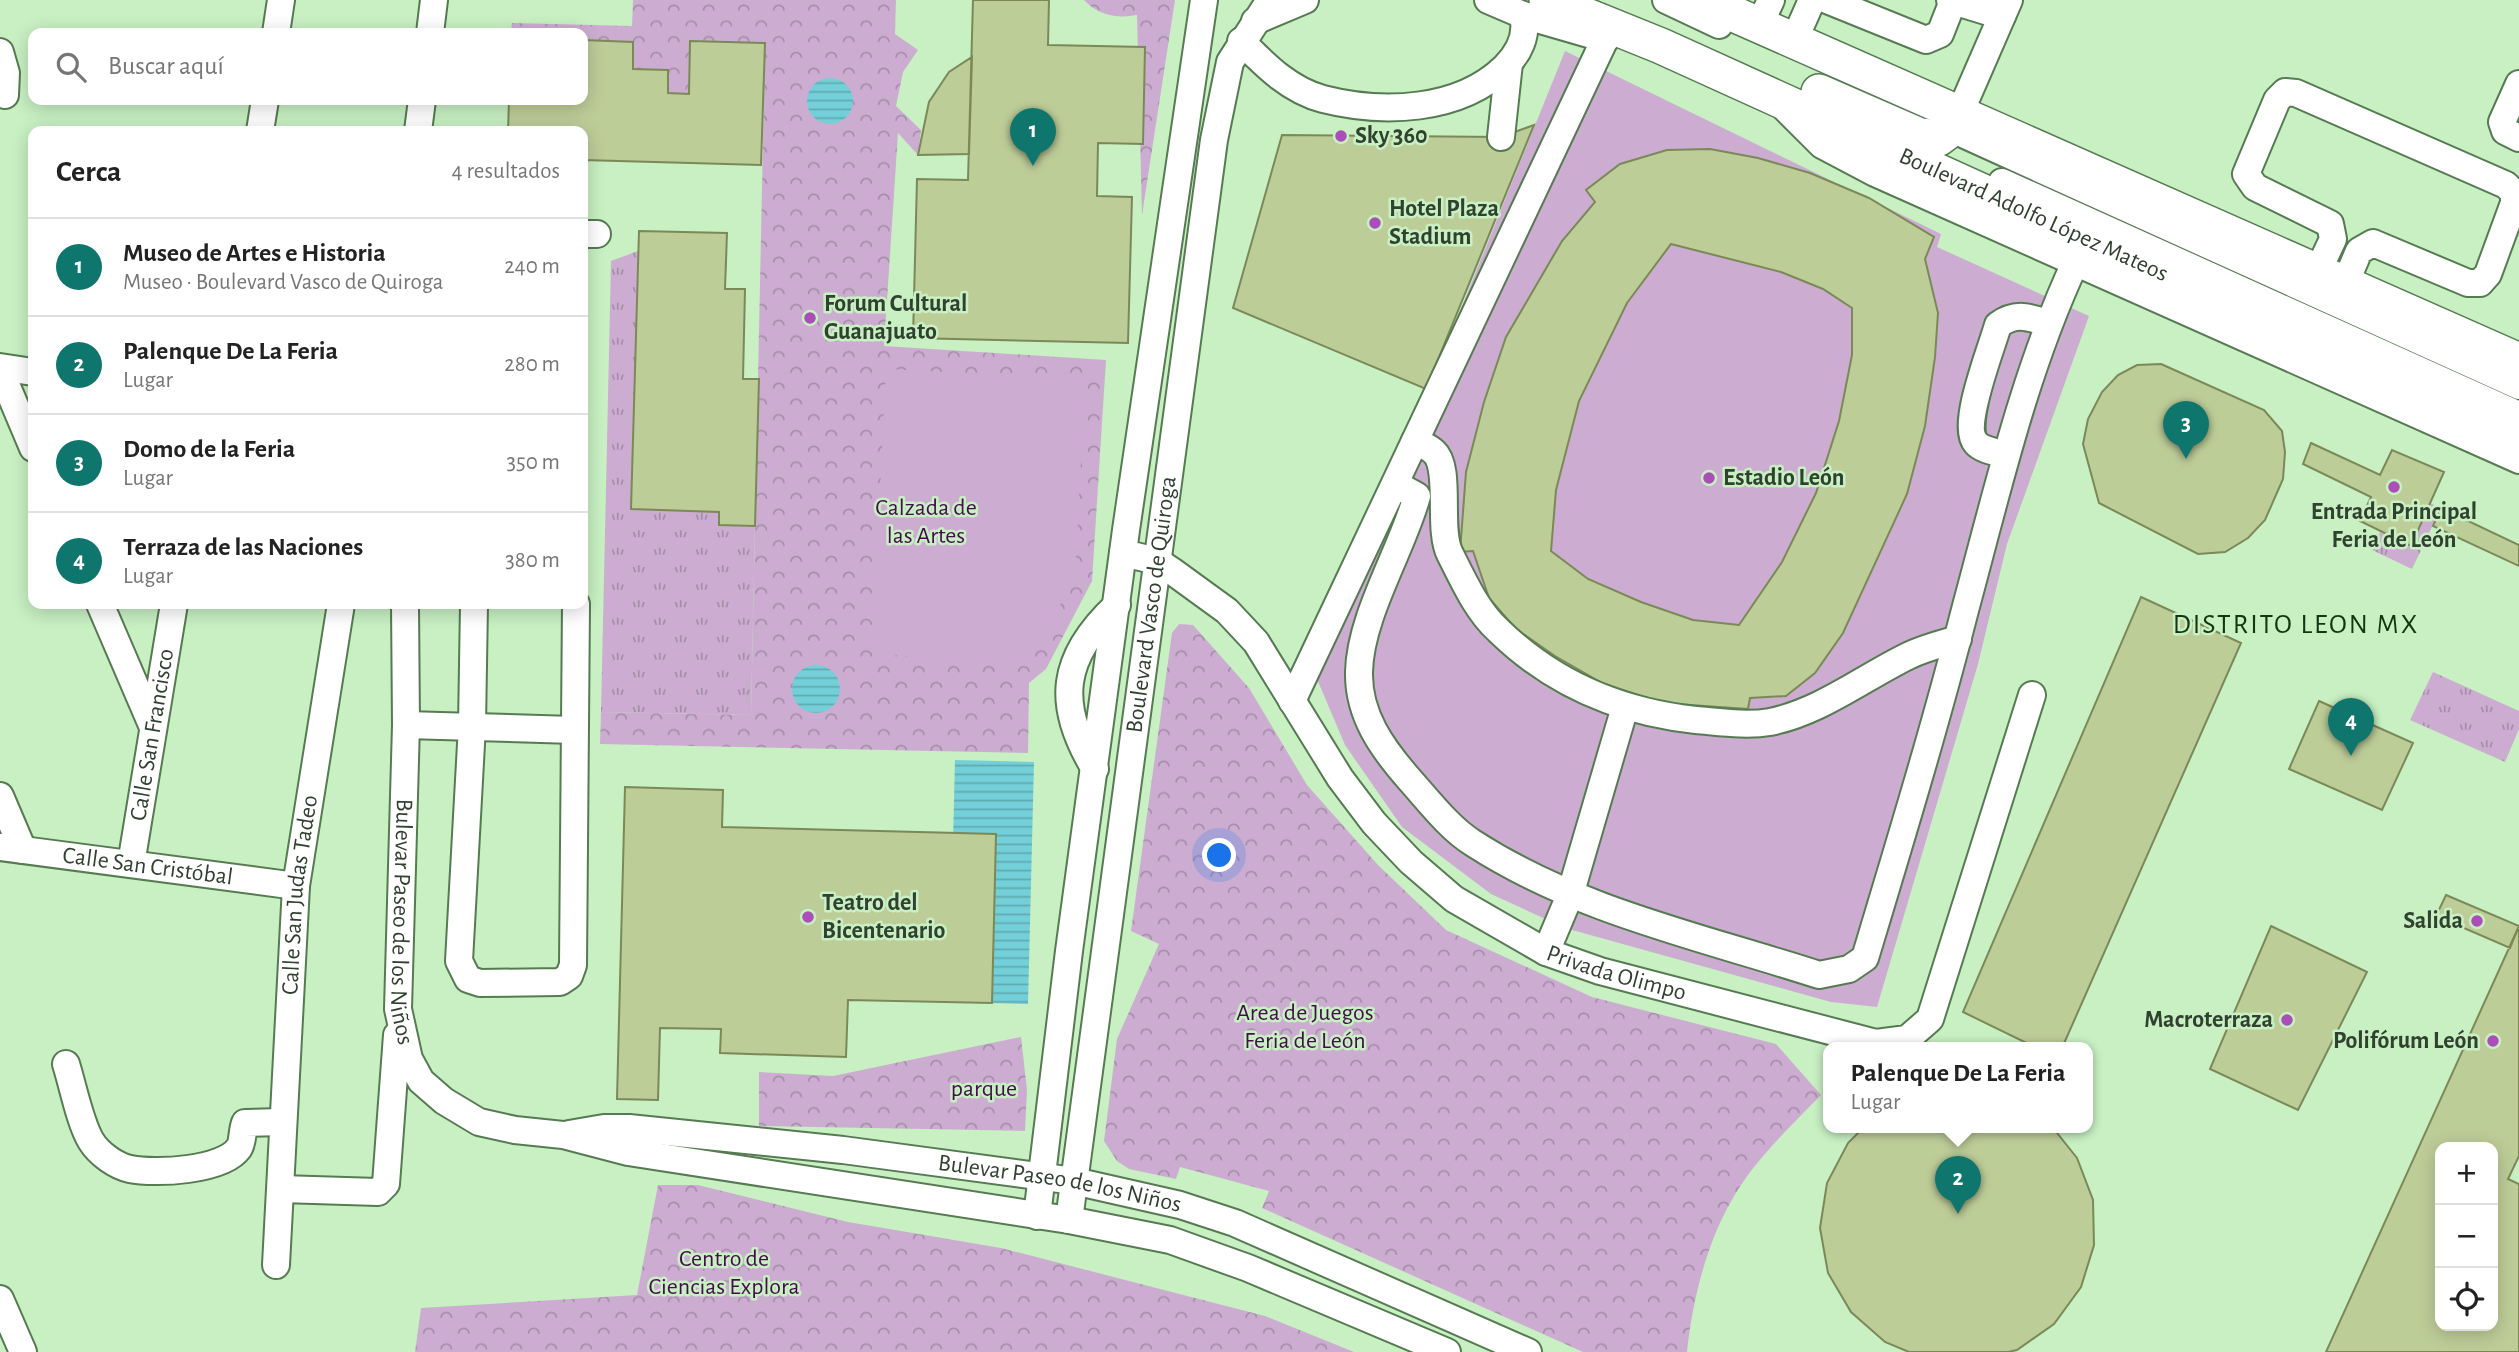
<!DOCTYPE html>
<html lang="es">
<meta charset="utf-8">
<style>
body{margin:0;font-family:"Alegreya Sans",sans-serif;background:#f2f2f2;color:#222}
.controls{position:absolute;right:21px;bottom:21px;display:grid;overflow:hidden;border-radius:14px;box-shadow:0 4px 18px #0003}
.controls button{width:63px;height:63px;display:grid;place-items:center;padding:0;border:0;border-bottom:2px solid #e0e0e0;background:#fff;color:#222;font:35px sans-serif}
.you{position:absolute;left:1220px;top:856px;width:24px;height:24px;margin:-18px;border:5px solid #fff;border-radius:50%;background:#1a73e8;box-shadow:0 0 0 10px #1a73e833}
.badge{display:grid;place-items:center;width:46px;height:46px;border-radius:50%;background:#0f766e;color:#fff;font-size:23px;font-weight:700}
.pin{position:absolute;translate:-50% -58px;filter:drop-shadow(0 2px 4px #0008)}
.pin::after{content:'';position:absolute;top:37px;width:24px;height:21px;background:inherit;clip-path:polygon(0 0,100% 0,50% 100%)}
.popup{position:absolute;left:1823px;top:1042px;width:270px;height:91px;box-sizing:border-box;display:grid;place-content:center;border-radius:14px;background:#fff;filter:drop-shadow(0 2px 5px #0005);font-size:23px;white-space:nowrap;color:#767676}
.popup b{font-size:26px;color:#222}
.popup::after{content:'';position:absolute;left:50%;top:100%;margin-left:-14px;border:14px solid transparent;border-top-color:#fff}
.list{margin:0;padding:0;list-style:none}
h2{display:flex;justify-content:space-between;align-items:center;height:91px;margin:0;padding:0 28px;font-size:30px}
h2 small{font-size:23px;font-weight:400;color:#767676}
.list li{display:grid;grid-template-columns:46px 1fr auto;gap:21px;align-items:center;box-sizing:border-box;height:98px;padding:0 28px;border-top:2px solid #e0e0e0}
.list b{display:block;font-size:26px;white-space:nowrap}
.list p{margin:0;font-size:23px;white-space:nowrap;color:#767676}
.list em{font-size:23px;font-style:normal;color:#767676}
.icon{flex:none;width:38px;height:38px;fill:none;stroke:currentColor;stroke-width:2;stroke-linecap:round;stroke-linejoin:round}
.map{position:relative;flex:none;width:2519px;height:1352px;overflow:hidden}
.search{position:absolute;background:#fff;box-shadow:0 4px 18px #0003;left:28px;top:28px;width:560px;height:77px;display:flex;align-items:center;gap:18px;box-sizing:border-box;padding:0 24px;border-radius:14px;color:#767676;font-size:26px}
.panel{position:absolute;background:#fff;box-shadow:0 4px 18px #0003;left:28px;top:126px;width:560px;height:483px;border-radius:14px}
.map>svg:first-child{display:block}
.grass{fill:url(#grass-tufts)}
.park{fill:url(#park-crowns)}
.garden{fill:#ccadd1}
.water{fill:url(#water-rules)}
.building{fill:#bdcd98;stroke:#7a8957;stroke-width:2;fill-rule:evenodd}
.lines{fill:none;stroke-linecap:round;stroke-linejoin:round}
.minor-casing{stroke:#567a52;stroke-width:30}
.major-casing{stroke:#567a52;stroke-width:38}
.minor{stroke:#fff;stroke-width:26}
.major{stroke:#fff;stroke-width:35}
.poi-dot{fill:#aa4eb8;stroke:#c8f0c3;stroke-width:2.5}
.labels{text-anchor:middle;dominant-baseline:central;stroke-width:5;stroke-linejoin:round;paint-order:stroke}
.poi-label{font-size:24px;font-weight:bold;fill:#31412f;stroke:#c8f0c3;text-anchor:start}
.street-label{font-size:24px;fill:#31412f;stroke:#c8f0c3}
.park-label{font-size:24px;fill:#440c4c;stroke:#c8f0c3}
.quarter-label{font-size:28px;letter-spacing:2px;fill:#133510;stroke:#c8f0c3}
</style>
<div class="map">
<svg width="2519" height="1352" viewBox="0 0 2519 1352">
<defs>
<pattern id="grass-tufts" width="24" height="20" patternUnits="userSpaceOnUse" patternTransform="scale(1.75)"><rect width="24" height="20" fill="#ccadd1"/><path d="M3 7l-1-3M5 7V3M7 7l1-3M15 17l-1-3M17 17v-4M19 17l1-3" fill="none" stroke="#a68eaa"/></pattern>
<pattern id="park-crowns" width="20" height="18" patternUnits="userSpaceOnUse" patternTransform="scale(1.75)"><rect width="20" height="18" fill="#ccadd1"/><path d="M2 6a3 3 0 1 1 6 0M12 15a3 3 0 1 1 6 0" fill="none" stroke="#a68eaa"/></pattern>
<pattern id="water-rules" width="6" height="5" patternUnits="userSpaceOnUse" patternTransform="scale(1.75)"><rect width="6" height="5" fill="#74d0d8"/><path d="M0 2.5h6" fill="none" stroke="#60aab0"/></pattern>
</defs>
<rect width="100%" height="100%" fill="#c8f0c3"/>
<path class="grass" d="M638 251 632 509 719 512 720 525 755 526 751 715 601 712 611 261Z
M2430 503 2441 508 2412 569 2372 550 2380 532 2411 546Z
M2433 672 2519 711V729L2505 762 2410 720Z"/>
<path class="park" d="M633 0H896L895 34 918 50 903 72 896 106 921 130 918 155 898 133 884 346 1106 360 1092 581 1046 669 1029 683 1028 753 600 744 601 712 751 715 765 43 691 41 689 94 668 93V70L633 69V42L583 40V33H511L512 23 632 26Z
M1084 0H1175L1142 215 1137 15C1117 19 1098 15 1084 0Z
M1179 624 1193 625 1249 688 1307 785 1378 865 1446 930 1592 997 1776 1044 1821 1095C1793 1124 1761 1154 1739 1188 1708 1236 1693 1296 1687 1352H1583L1262 1208 1269 1191 1180 1167 1176 1179 1129 1169 1117 1161 1104 1141 1117 1039 1159 944 1131 931 1172 633Z
M1021 1037 1027 1090 1025 1131 759 1126V1072L833 1076Z
M658 1185H698L848 1222 1001 1248 1265 1316 1354 1352H415L421 1308 637 1295Z"/>
<path class="garden" d="M1565 51 1941 234 1937 247 2089 316 2007 544 1978 664 1877 1007 1831 1002 1565 928 1491 894 1402 827 1345 745 1317 679 1333 647 1309 631 1419 413Z
M886 369 1085 379 1075 576 1030 662 872 654Z"/>
<path class="water" d="M807 101a23 23 0 1 1 46 0a23 23 0 1 1-46 0Z
M792 689a24 24 0 1 1 48 0a24 24 0 1 1-48 0Z
M955 760 1034 762 1028 1004 949 1002Z"/>
<path class="building" d="M973 0H1049L1048 45 1145 47 1143 144 1098 143 1097 196 1132 197 1128 343 913 338 917 179 968 180Z
M583 40 633 42V69L668 70V93L689 94 690 41 765 43 761 165 583 160V131H508L509 100H583Z
M972 57 969 154 918 155 929 102 949 72Z
M1534 125 1426 389 1233 308 1282 135 1501 137Z
M1710 149 1758 158 1810 173 1869 198 1934 237 1925 259 1938 313 1935 357 1925 426 1907 494 1843 633 1815 673 1786 696 1750 698 1748 709 1662 703 1602 683 1555 656 1516 629 1489 598 1473 551 1460 552 1466 472 1484 402 1506 337 1562 241 1595 202 1586 190 1620 164 1667 150ZM1671 244 1781 272 1823 289 1852 308V355L1839 421 1816 493 1782 562 1739 625 1693 620 1641 602 1588 579 1551 551 1556 490 1579 401 1627 303Z
M639 231 727 233 725 289H745L743 379H759L755 526 719 525V512L631 509Z
M2161 364 2264 410 2282 431 2285 452 2283 479 2265 520 2248 538 2225 552 2198 554 2099 503 2083 444 2088 419 2102 392 2118 375 2137 365Z
M2311 443 2380 475 2392 450 2444 472 2411 546 2360 521 2371 497 2303 464Z
M2441 508 2519 545V566L2433 526Z
M2141 597 2241 643 2062 1048H2037L1963 1012Z
M2319 701 2413 743 2382 810 2289 769Z
M625 787 723 790 722 827 996 834 992 1003 848 1000 846 1057 720 1053 721 1029 660 1028 658 1100 617 1099Z
M2446 895 2519 926 2510 948 2436 916Z
M2271 926 2367 972 2298 1110 2210 1069Z
M2519 926V1156L2508 1179 2519 1184V1352H2326ZM2440 1147H2493V1326H2440Z
M1863 1128H2053L2077 1158 2093 1200 2094 1245 2081 1287 2054 1324 2017 1350 2008 1352H1909L1885 1342 1851 1312 1828 1273 1820 1228 1827 1183 1848 1143Z"/>
<g class="lines">
<defs>
<g id="minor">
<path d="M1488 0 1523 15 1606 39"/>
<path d="M1666 0 1719 25"/>
<path d="M1827 0 1926 40 1940 34 1953 1 1950 0"/>
<path d="M1953 1 2002 16"/>
<path d="M1255 21 1305 0"/>
<path d="M1759 26 1771 0"/>
<path d="M276 33 281 0"/>
<path d="M430 33 434 0"/>
<path d="M1241 41C1265 65 1289 90 1323 99 1382 114 1459 112 1505 67 1519 53 1528 35 1523 15"/>
<path d="M1793 43 1812 0"/>
<path d="M0 52 6 73 5 95"/>
<path d="M2519 84 2502 122 2505 131 2519 138"/>
<path d="M1785 108 1822 145 1875 173 2519 460"/>
<path d="M1959 115 2009 0"/>
<path d="M260 131 265 100"/>
<path d="M418 131 422 100"/>
<path d="M1965 135 2519 386"/>
<path d="M1501 137 1509 63"/>
<path d="M2002 182 2519 415"/>
<path d="M583 234H597"/>
<path d="M2318 271 2333 239 2330 224 2255 187 2246 174 2277 100 2285 92 2296 93 2506 185 2514 193V203L2488 274 2480 283H2468L2373 243 2359 251 2345 284"/>
<path d="M0 367 33 372"/>
<path d="M0 370 33 448"/>
<path d="M1415 441C1421 444 1429 447 1434 452 1452 468 1437 529 1450 554 1463 580 1477 611 1498 630 1553 684 1620 712 1696 720 1720 722 1746 726 1770 722 1820 712 1863 678 1908 656 1924 648 1941 644 1958 639"/>
<path d="M2006 455C1997 452 1982 450 1976 443 1960 426 1992 347 1998 325 2016 312 2028 317 2048 323"/>
<path d="M1395 484 1417 496C1402 550 1360 616 1359 672 1358 715 1382 748 1409 779 1428 800 1449 828 1473 843 1578 911 1702 937 1819 975L1849 969 1865 958C1900 842 1935 727 1965 610 1997 492 2024 372 2076 261"/>
<path id="s1" d="M1123 553 1157 561 1172 571 1227 611 1256 642 1340 778 1374 823 1411 862 1454 899 1546 952 1600 971 1876 1043 1907 1039 1930 1019 2032 695"/>
<path d="M100 604 152 725"/>
<path id="s2" d="M405 604 406 725 398 1009 409 1059 421 1081 444 1101 479 1122 515 1130 563 1135 628 1152 1069 1220 1170 1240 1248 1268 1447 1352"/>
<path d="M474 604 472 726 459 961 468 979 480 983 560 982 569 976 573 965 576 604"/>
<path d="M1292 701 1605 39"/>
<path d="M406 725 574 730"/>
<path d="M1095 769C1055 704 1061 657 1117 605"/>
<path d="M0 796 23 850"/>
<path id="s3" d="M0 847 296 886"/>
<path id="s4" d="M131 864 174 604"/>
<path d="M1546 952 1570 895 1625 707"/>
<path d="M66 1064C73 1086 80 1123 91 1141 99 1154 116 1166 130 1169 155 1174 223 1171 239 1148 243 1142 242 1130 245 1123L282 1122"/>
<path id="s5" d="M569 1134 604 1128H629L843 1150 1074 1181 1180 1205 1235 1223 1528 1352"/>
<path d="M281 1189 378 1192 386 1184 397 1035"/>
<path d="M1037 1216 1069 951 1126 530 1204 0"/>
<path id="s6" d="M1069 1220 1214 140 1230 62 1270 0"/>
<path id="s7" d="M276 1265 296 886 341 604"/>
<path d="M0 1299 23 1352"/>
</g>
<g id="major">
<path id="s8" d="M1547 0 1661 46 2519 435"/>
<path d="M1702 0 2519 361"/>
<path d="M1819 92 1920 136 1939 138 1951 129 1959 115"/>
</g>
</defs>
<use href="#minor" class="minor-casing"/>
<use href="#major" class="major-casing"/>
<use href="#minor" class="minor"/>
<use href="#major" class="major"/>
</g>
<g class="poi-dot">
<circle cx="1341" cy="136" r="7"/>
<circle cx="1375" cy="223" r="7"/>
<circle cx="810" cy="318" r="7"/>
<circle cx="1709" cy="478" r="7"/>
<circle cx="2394" cy="487" r="7"/>
<circle cx="808" cy="917" r="7"/>
<circle cx="2477" cy="921" r="7"/>
<circle cx="2287" cy="1020" r="7"/>
<circle cx="2493" cy="1041" r="7"/>
</g>
<g class="labels">
<g class="poi-label">
<text x="1355" y="136">Sky 360</text>
<text x="1389" y="209">Hotel Plaza<tspan x="1389" dy="28">Stadium</tspan></text>
<text x="824" y="304">Forum Cultural<tspan x="824" dy="28">Guanajuato</tspan></text>
<text x="1723" y="478">Estadio León</text>
<text x="2394" y="512" text-anchor="middle">Entrada Principal<tspan x="2394" dy="28">Feria de León</tspan></text>
<text x="822" y="903">Teatro del<tspan x="822" dy="28">Bicentenario</tspan></text>
<text x="2463" y="921" text-anchor="end">Salida</text>
<text x="2273" y="1020" text-anchor="end">Macroterraza</text>
<text x="2479" y="1041" text-anchor="end">Polifórum León</text>
</g>
<g class="street-label">
<text stroke="none"><textPath href="#s8" startOffset="532">Boulevard Adolfo López Mateos</textPath></text>
<text stroke="none"><textPath href="#s6" startOffset="621">Boulevard Vasco de Quiroga</textPath></text>
<text stroke="none"><textPath href="#s4" startOffset="131">Calle San Francisco</textPath></text>
<text stroke="none"><textPath href="#s3" startOffset="149">Calle San Cristóbal</textPath></text>
<text stroke="none"><textPath href="#s7" startOffset="371">Calle San Judas Tadeo</textPath></text>
<text stroke="none"><textPath href="#s2" startOffset="318">Bulevar Paseo de los Niños</textPath></text>
<text stroke="none"><textPath href="#s1" startOffset="670">Privada Olimpo</textPath></text>
<text stroke="none"><textPath href="#s5" startOffset="495">Bulevar Paseo de los Niños</textPath></text>
</g>
<g class="park-label">
<text x="926" y="508">Calzada de<tspan x="926" dy="28">las Artes</tspan></text>
<text x="1305" y="1013">Area de Juegos<tspan x="1305" dy="28">Feria de León</tspan></text>
<text x="984" y="1089">parque</text>
<text x="724" y="1259">Centro de<tspan x="724" dy="28">Ciencias Explora</tspan></text>
</g>
<g class="quarter-label">
<text x="2296" y="625">DISTRITO LEON MX</text>
</g>
</g>
</svg>
<div class="controls">
<button>+</button>
<button>−</button>
<button><svg class="icon" aria-label="locate" viewBox="0 0 24 24"><circle cx="12" cy="12" r="6"/><path d="M12 2v4M12 18v4M2 12h4M18 12h4"/></svg></button>
</div>
<div class="you"></div>
<div class="pin badge" style="left:1033px;top:166px">1</div>
<div class="pin badge" style="left:1958px;top:1214px">2</div>
<div class="popup"><b>Palenque De La Feria</b>Lugar</div>
<div class="pin badge" style="left:2186px;top:459px">3</div>
<div class="pin badge" style="left:2351px;top:756px">4</div>
<div class="search"><svg class="icon" aria-label="search" viewBox="0 0 24 24"><circle cx="10" cy="10" r="6"/><path d="M15 15l6 6"/></svg>Buscar aquí</div>
<section class="panel">
<h2>Cerca<small>4 resultados</small></h2>
<ul class="list">
<li><span class="badge">1</span><div><b>Museo de Artes e Historia</b><p>Museo · Boulevard Vasco de Quiroga</p></div><em>240 m</em></li>
<li><span class="badge">2</span><div><b>Palenque De La Feria</b><p>Lugar</p></div><em>280 m</em></li>
<li><span class="badge">3</span><div><b>Domo de la Feria</b><p>Lugar</p></div><em>350 m</em></li>
<li><span class="badge">4</span><div><b>Terraza de las Naciones</b><p>Lugar</p></div><em>380 m</em></li>
</ul>
</section>
</div>
